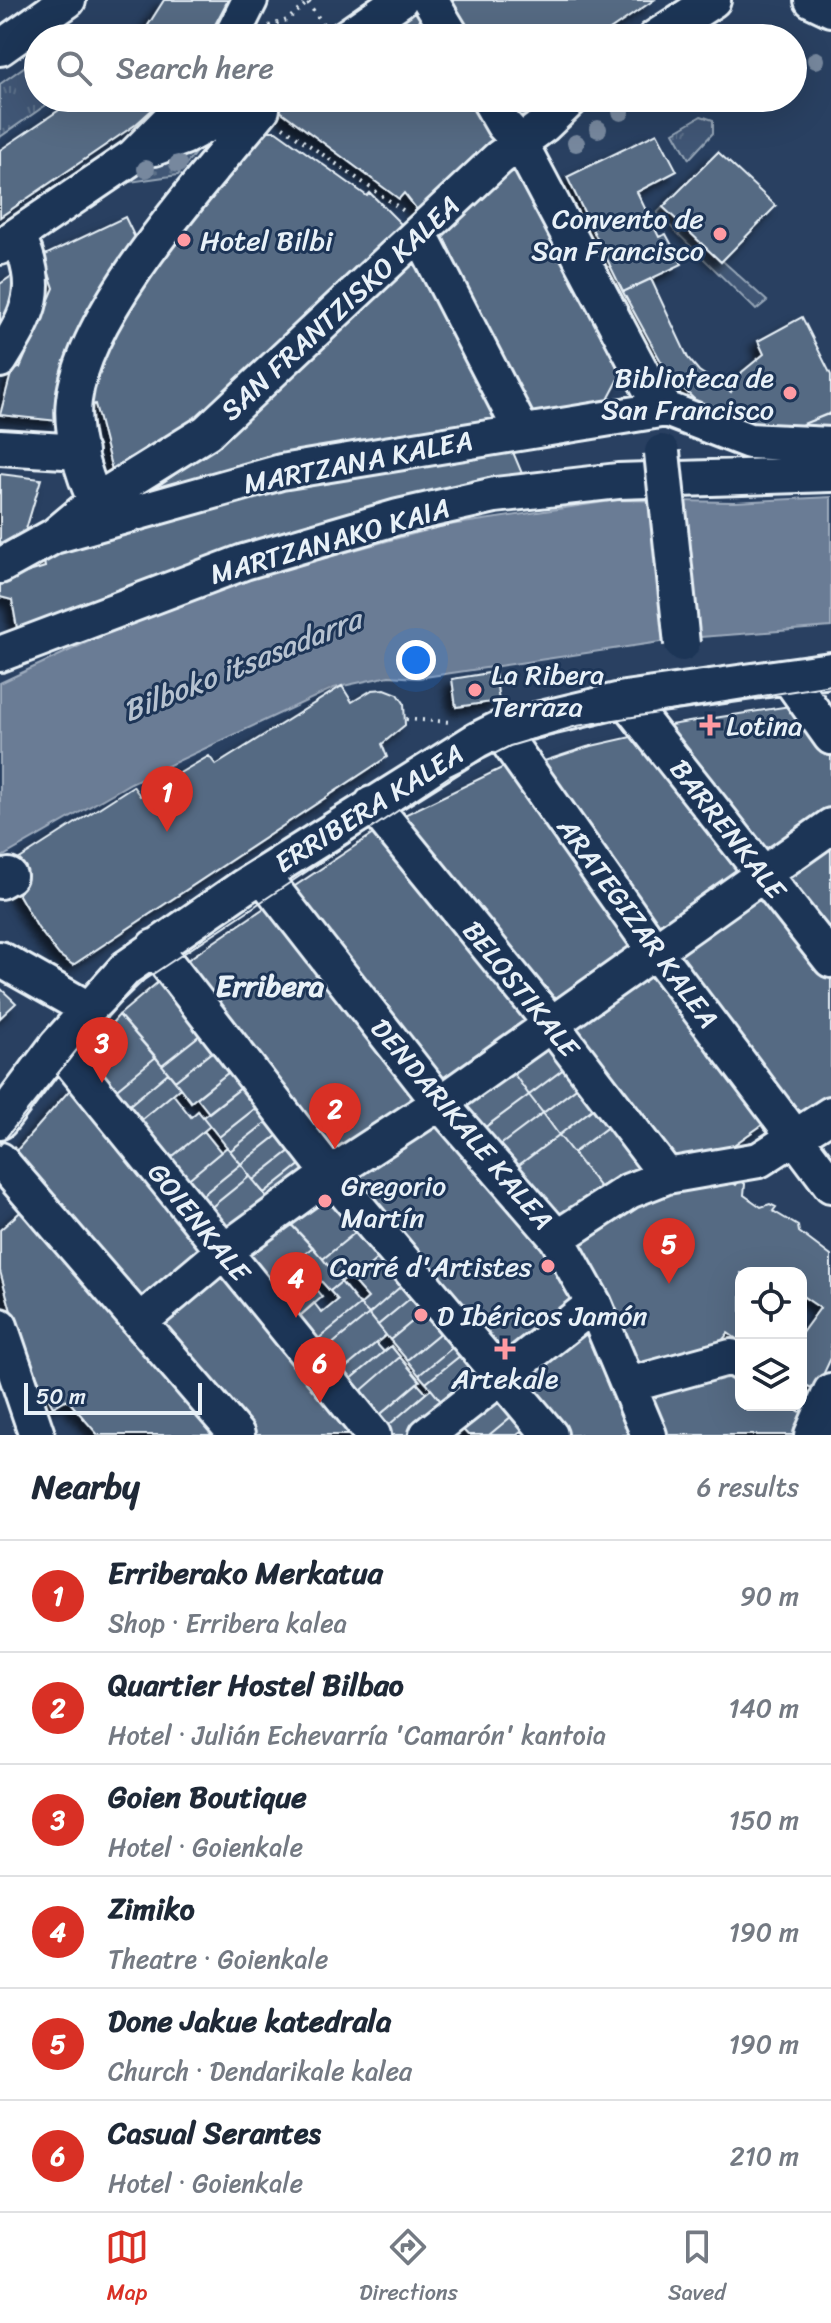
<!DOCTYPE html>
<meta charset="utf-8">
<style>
body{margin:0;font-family:Sriracha,sans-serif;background:#f2f2f3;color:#1f2937}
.controls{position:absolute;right:24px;bottom:24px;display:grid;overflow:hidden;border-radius:16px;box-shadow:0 8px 32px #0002}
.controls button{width:72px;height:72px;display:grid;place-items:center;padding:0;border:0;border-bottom:2px solid #e0e1e3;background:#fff;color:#1f2937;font:40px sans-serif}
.scale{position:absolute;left:24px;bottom:20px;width:178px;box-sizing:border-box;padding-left:8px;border:4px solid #e8f1f8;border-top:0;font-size:22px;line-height:28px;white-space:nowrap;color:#e8f1f8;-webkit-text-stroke:6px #1d3557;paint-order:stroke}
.you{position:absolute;left:416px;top:660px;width:28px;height:28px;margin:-20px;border:6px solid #fff;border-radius:50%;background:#1a73e8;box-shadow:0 0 0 12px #1a73e833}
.badge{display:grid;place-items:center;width:52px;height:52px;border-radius:50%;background:#d93025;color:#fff;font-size:26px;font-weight:700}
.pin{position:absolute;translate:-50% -66px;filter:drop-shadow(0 2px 4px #0008)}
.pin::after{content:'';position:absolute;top:42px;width:28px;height:24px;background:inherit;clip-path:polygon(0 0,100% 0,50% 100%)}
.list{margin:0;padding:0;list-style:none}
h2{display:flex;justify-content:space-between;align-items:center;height:104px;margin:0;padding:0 32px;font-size:34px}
h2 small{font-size:26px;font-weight:400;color:#747a83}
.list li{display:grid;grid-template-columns:52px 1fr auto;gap:24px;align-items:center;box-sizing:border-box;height:112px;padding:0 32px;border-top:2px solid #e0e1e3}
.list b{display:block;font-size:30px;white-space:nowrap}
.list p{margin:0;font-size:26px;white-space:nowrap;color:#747a83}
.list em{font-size:26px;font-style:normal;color:#747a83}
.icon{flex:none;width:44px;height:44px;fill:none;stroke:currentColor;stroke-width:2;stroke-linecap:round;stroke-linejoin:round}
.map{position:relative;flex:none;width:831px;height:1435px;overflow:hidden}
.search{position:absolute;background:#fff;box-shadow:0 8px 32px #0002;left:24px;right:24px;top:24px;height:88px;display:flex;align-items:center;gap:20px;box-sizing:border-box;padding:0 28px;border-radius:44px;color:#747a83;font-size:30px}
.sheet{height:776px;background:#fff}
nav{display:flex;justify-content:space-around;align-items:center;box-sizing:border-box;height:112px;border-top:2px solid #e0e1e3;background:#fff;font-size:22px;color:#747a83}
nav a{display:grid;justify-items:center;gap:4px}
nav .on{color:#d93025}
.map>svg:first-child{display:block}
.grass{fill:url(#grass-tufts);stroke:#94a4b6;stroke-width:2}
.garden{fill:url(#garden-dots);stroke:#94a4b6;stroke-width:2}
.water{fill:#6b7c95;stroke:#9dabbd;stroke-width:2}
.building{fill:#556a83;stroke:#e8f1f8;stroke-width:2;filter:url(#shadow)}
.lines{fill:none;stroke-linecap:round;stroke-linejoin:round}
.minor-casing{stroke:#e8f1f8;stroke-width:40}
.path{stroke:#e8f1f8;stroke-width:4;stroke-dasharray:2 6;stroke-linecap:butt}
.minor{stroke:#1d3557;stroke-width:34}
.tram{stroke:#e8f1f8;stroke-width:2}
.minor-bridge-casing{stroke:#e8f1f8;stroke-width:40;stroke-linecap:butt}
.minor-bridge{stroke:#1d3557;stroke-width:34}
.tree{fill:#77889e}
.poi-dot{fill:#ff9aa2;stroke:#1d3557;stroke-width:3}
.labels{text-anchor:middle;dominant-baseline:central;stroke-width:6;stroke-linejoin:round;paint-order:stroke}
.poi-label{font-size:28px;fill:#e8f1f8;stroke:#1d3557;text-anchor:start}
.street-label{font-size:28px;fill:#e8f1f8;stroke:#1d3557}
.water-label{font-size:30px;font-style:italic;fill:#b6c2d0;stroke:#1d3557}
.neighbourhood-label{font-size:30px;font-weight:bold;fill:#e8f1f8;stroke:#1d3557}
</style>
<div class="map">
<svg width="831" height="1435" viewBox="0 0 831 1435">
<defs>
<pattern id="grass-tufts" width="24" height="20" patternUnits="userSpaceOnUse" patternTransform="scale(2)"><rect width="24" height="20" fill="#415774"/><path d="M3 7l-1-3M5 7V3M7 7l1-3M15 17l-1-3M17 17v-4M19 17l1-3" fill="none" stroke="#5c7089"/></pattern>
<pattern id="garden-dots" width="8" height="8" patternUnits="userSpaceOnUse" patternTransform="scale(2)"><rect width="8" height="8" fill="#415774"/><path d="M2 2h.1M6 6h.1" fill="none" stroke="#5c7089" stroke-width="1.8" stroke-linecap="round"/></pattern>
<filter id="shadow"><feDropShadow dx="-7" dy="7" stdDeviation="4" flood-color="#0009"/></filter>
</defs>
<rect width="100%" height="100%" fill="#294061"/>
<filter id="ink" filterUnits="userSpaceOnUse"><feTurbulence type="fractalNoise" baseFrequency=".0125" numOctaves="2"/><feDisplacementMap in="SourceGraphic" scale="16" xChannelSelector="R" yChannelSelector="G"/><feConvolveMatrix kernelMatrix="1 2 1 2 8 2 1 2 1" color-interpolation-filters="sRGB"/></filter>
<g filter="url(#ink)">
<path class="grass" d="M38 57V98H56L0 137V84Z
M701 116 713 120V133L689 159 674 132Z
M663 207 767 301 756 310 657 213Z"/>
<path class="garden" d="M204 142 178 175 123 183 141 158Z"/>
<path class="water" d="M831 497V627L687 638 418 678 389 676 334 688 131 783 0 858V683L188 595 443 526 618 500 734 502Z"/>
<path class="building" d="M164 0H228L208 38H140Z
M446 0H654L598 38H467Z
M414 8 421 9 437 38H370Z
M77 98H165L135 125 0 217V150Z
M283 98H470L493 141 422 216 404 193 399 199 279 110 282 106 279 101Z
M499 98H542L522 120Z
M263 131H276L367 196 370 193 405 228 196 431 113 474 95 404 90 406 85 393 107 342 208 189Z
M657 133 677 171 637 192 659 237 666 234 682 264 623 292 567 177Z
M718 152 776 206 721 262 663 207Z
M515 158 621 375 603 409 532 424 440 230Z
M125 217 139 246 58 421 0 415 12 370 20 368 54 288 43 256Z
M412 259 423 263 498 419 135 502 205 453Z
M16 273 13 325 0 345V284Z
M651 279 688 358 699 371 731 392 742 372 764 354 758 341 802 317 831 375V413L796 427 795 437 719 417 695 400 668 374 623 292Z
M825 415H831V435L796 427Z
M510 445 526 483 119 603 17 628 12 600 0 597V581L45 567 42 548 251 491Z
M0 474 41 479 24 536 0 551Z
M495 672 499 701 456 707 452 679Z
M342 686 352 702 372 690 385 689 398 694 404 703 405 725 382 744 387 757 73 965 59 955 38 928 4 869 133 786 140 796 209 756 216 765Z
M796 705 831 752V820L772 865 664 726Z
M644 734 755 877 662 943 532 765 587 747Z
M508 765 645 954 555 1017 398 818Z
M382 828 539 1028 448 1094 289 890Z
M831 831V943L777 872Z
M762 884 831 975V1107L804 1126 669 951Z
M273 902 431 1104 336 1166 180 965Z
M652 961 772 1118 725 1151 670 1166 562 1025Z
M163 978 205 1031 162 1065 119 1015Z
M0 988 16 1003 0 1018Z
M119 1015 156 1057 107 1097 78 1062Z
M205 1031 218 1047 175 1081 162 1065Z
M546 1035 569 1065 529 1095 507 1064Z
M218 1047 234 1068 191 1102 175 1081Z
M156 1057 168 1073 120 1113 107 1097Z
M507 1064 529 1095 480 1131 457 1101Z
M569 1065 583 1083 543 1113 529 1095Z
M234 1068 246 1084 209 1113 197 1098Z
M168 1073 180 1088 133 1127 120 1113Z
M583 1083 599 1104 559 1135 543 1113Z
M246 1084 262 1103 219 1137 203 1117Z
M74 1085 209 1253 145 1312 11 1157Z
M173 1094 191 1117 198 1111 210 1126 163 1164 133 1127Z
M529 1095 543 1113 495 1149 480 1131Z
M262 1103 273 1117 230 1151 219 1137Z
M599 1104 613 1123 573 1153 559 1135Z
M437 1111 551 1254 584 1305 507 1367 343 1172Z
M543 1113 559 1135 511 1171 495 1149Z
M273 1117 283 1131 241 1164 230 1151Z
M613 1123 648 1168 606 1195 573 1153Z
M204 1131 221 1152 180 1186 163 1164Z
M283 1131 296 1146 253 1180 241 1164Z
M559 1135 606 1195 557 1226 511 1171Z
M296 1146 306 1160 264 1193 253 1180Z
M227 1147 241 1164 194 1202 180 1186Z
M306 1160 320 1177 275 1208 264 1193Z
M241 1164 250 1176 203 1214 194 1202Z
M717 1172 736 1185 740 1180 745 1184 744 1195 761 1207 770 1204 776 1207 773 1211 798 1226 799 1232 831 1256V1358L816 1390 801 1383V1334L820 1308 801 1295V1273H741V1342L728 1333 713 1352 651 1367 634 1359 577 1250 594 1223Z
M250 1176 275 1208 227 1242 203 1214Z
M326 1184 362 1227 323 1259 284 1217Z
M27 1206 225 1435H98L67 1399 53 1407 21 1347 0 1271V1230Z
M284 1217 313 1247 264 1288 235 1252Z
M362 1227 384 1253 352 1280 349 1275 341 1282 323 1259Z
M313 1247 341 1282 330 1291 321 1281 314 1287 322 1297 293 1322 264 1288Z
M384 1253 407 1281 369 1314 360 1305 368 1298 352 1280Z
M216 1263 362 1435H250L152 1317Z
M407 1281 418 1292 378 1325 369 1314Z
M341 1282 360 1305 312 1344 293 1322 314 1303 322 1313 338 1300 330 1291Z
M418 1292 430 1307 390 1340 378 1325Z
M360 1305 369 1314 320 1354 312 1344Z
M430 1307 447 1327 407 1360 390 1340Z
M369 1314 386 1335 337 1375 320 1354Z
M588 1315 638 1435H563L513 1375Z
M447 1327 459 1342 419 1375 407 1360Z
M459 1342 466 1351 426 1383 419 1375Z
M376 1343 384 1352 345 1384 337 1375Z
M391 1346 400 1357 355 1396 345 1384Z
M466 1351 491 1379 449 1411 426 1383Z
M400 1357 420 1381 375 1419 355 1396Z
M718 1369 741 1381V1405H788L801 1412 803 1417 795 1435H659L642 1395Z
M417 1383 426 1393 383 1430 375 1419Z
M498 1387 518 1411 489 1435H468L454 1420Z
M431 1389 449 1411 417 1435H387L383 1430Z
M518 1411 530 1425 517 1435H489Z"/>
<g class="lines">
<defs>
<path id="minor" d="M430 0 453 38
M812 0 831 9
M231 38 250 0
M345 38 400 0
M655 38 713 0
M0 48 68 0
M488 98 503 124 519 141 648 385 666 409
M154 148 184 137 256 98
M420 234 522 432
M0 247 134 156 191 98
M0 360C31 310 42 290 18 235
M0 447 80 452
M96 501C83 476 70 429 74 400 85 309 204 180 262 109
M54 536 281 472 666 409 749 441 831 445
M0 566 54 536 96 501 207 432 499 158 544 125 572 98
M0 654 244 562 398 517 495 495 618 481 831 474
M789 678 831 737
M625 699 831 960
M499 729 655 951 831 1185
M372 804 552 1025 667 1176
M262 875 440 1103 557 1238 594 1304 649 1435
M0 881 9 876
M154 947 330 1174 550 1435
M0 959 90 1010
M57 1045 373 1435
M0 1121 57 1045 126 968 243 887 477 740 499 729 625 699 831 670
M0 1160 237 1435
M557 1238 629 1191 667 1176 759 1160 831 1114
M141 1321 223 1252 330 1174 450 1096 831 826
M0 1326 37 1435
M629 1385 731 1357 741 1363
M427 1435 594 1304
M812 1435 831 1391"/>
</defs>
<use href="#minor" class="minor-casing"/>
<path class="path" d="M308 3 323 24
M269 26 287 20 311 0
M283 127 404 211
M406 719 451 722"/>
<use href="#minor" class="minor"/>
<path class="tram" d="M0 1145 97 1025 144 980 450 776 510 746 577 726 831 685"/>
<defs>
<path id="minor-bridge" d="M662 452 682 644"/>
</defs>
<use href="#minor-bridge" class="minor-bridge-casing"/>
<use href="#minor-bridge" class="minor-bridge"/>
</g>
<g class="tree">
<circle cx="816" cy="60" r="9"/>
<circle cx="621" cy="112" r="9"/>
<circle cx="598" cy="129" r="9"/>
<circle cx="576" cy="143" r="9"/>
<circle cx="178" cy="164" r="9"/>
<circle cx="146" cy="169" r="9"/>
</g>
</g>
<g class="poi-dot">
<circle cx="720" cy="234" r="8"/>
<circle cx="184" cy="240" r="8"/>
<circle cx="790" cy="393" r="8"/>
<circle cx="475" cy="690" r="8"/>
<path d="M706 713h8v8h8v8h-8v8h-8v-8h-8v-8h8z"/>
<circle cx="325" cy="1201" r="8"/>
<circle cx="548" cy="1266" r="8"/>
<circle cx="421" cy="1315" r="8"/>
<path d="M501 1337h8v8h8v8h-8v8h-8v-8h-8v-8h8z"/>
</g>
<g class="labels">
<g class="poi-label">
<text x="704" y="218" text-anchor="end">Convento de<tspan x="704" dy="32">San Francisco</tspan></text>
<text x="200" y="240">Hotel Bilbi</text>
<text x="774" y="377" text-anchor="end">Biblioteca de<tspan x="774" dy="32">San Francisco</tspan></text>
<text x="491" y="674">La Ribera<tspan x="491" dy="32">Terraza</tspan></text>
<text x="726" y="725">Lotina</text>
<text x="341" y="1185">Gregorio<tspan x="341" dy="32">Martín</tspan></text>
<text x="532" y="1266" text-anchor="end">Carré d'Artistes</text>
<text x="437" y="1315">D Ibéricos Jamón</text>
<text x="505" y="1378" text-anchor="middle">Artekale</text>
</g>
<g class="street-label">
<text transform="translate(340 308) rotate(-43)">SAN FRANTZISKO KALEA</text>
<text transform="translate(358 462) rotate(-11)">MARTZANA KALEA</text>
<text transform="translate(330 541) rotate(-16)">MARTZANAKO KAIA</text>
<text transform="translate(369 808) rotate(-32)">ERRIBERA KALEA</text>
<text transform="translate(728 829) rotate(52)">BARRENKALE</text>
<text transform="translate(638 923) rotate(54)">ARATEGIZAR KALEA</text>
<text transform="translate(521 989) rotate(51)">BELOSTIKALE</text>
<text transform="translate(462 1124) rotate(50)">DENDARIKALE KALEA</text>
<text transform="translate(199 1222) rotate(51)">GOIENKALE</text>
</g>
<g class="water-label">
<text transform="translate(242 665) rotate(-22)">Bilboko itsasadarra</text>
</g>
<g class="neighbourhood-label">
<text x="270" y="986">Erribera</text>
</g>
</g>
</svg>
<div class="controls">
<button><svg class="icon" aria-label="locate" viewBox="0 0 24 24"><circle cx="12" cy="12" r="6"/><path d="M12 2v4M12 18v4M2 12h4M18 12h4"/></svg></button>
<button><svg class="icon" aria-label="layers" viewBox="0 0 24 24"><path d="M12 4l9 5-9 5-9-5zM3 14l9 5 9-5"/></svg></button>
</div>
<div class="scale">50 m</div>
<div class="you"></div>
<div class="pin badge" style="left:167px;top:832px">1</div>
<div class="pin badge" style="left:335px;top:1149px">2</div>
<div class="pin badge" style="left:102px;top:1083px">3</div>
<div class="pin badge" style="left:296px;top:1318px">4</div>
<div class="pin badge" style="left:669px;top:1284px">5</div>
<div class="pin badge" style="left:320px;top:1403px">6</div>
<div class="search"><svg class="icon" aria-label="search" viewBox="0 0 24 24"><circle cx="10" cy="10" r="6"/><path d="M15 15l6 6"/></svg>Search here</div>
</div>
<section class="sheet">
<h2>Nearby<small>6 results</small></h2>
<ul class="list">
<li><span class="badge">1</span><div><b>Erriberako Merkatua</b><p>Shop · Erribera kalea</p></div><em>90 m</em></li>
<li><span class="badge">2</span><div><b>Quartier Hostel Bilbao</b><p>Hotel · Julián Echevarría 'Camarón' kantoia</p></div><em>140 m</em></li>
<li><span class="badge">3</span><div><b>Goien Boutique</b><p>Hotel · Goienkale</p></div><em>150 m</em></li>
<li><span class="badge">4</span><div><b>Zimiko</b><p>Theatre · Goienkale</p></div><em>190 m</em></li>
<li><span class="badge">5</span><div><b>Done Jakue katedrala</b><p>Church · Dendarikale kalea</p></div><em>190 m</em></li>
<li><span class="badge">6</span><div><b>Casual Serantes</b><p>Hotel · Goienkale</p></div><em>210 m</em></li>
</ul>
</section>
<nav>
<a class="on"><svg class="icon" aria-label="map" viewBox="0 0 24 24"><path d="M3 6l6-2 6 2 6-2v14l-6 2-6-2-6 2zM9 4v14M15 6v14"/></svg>Map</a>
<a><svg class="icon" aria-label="directions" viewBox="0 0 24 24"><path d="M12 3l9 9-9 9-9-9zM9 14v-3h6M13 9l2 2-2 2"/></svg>Directions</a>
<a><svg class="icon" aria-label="saved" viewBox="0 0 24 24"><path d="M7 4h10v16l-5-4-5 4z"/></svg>Saved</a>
</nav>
